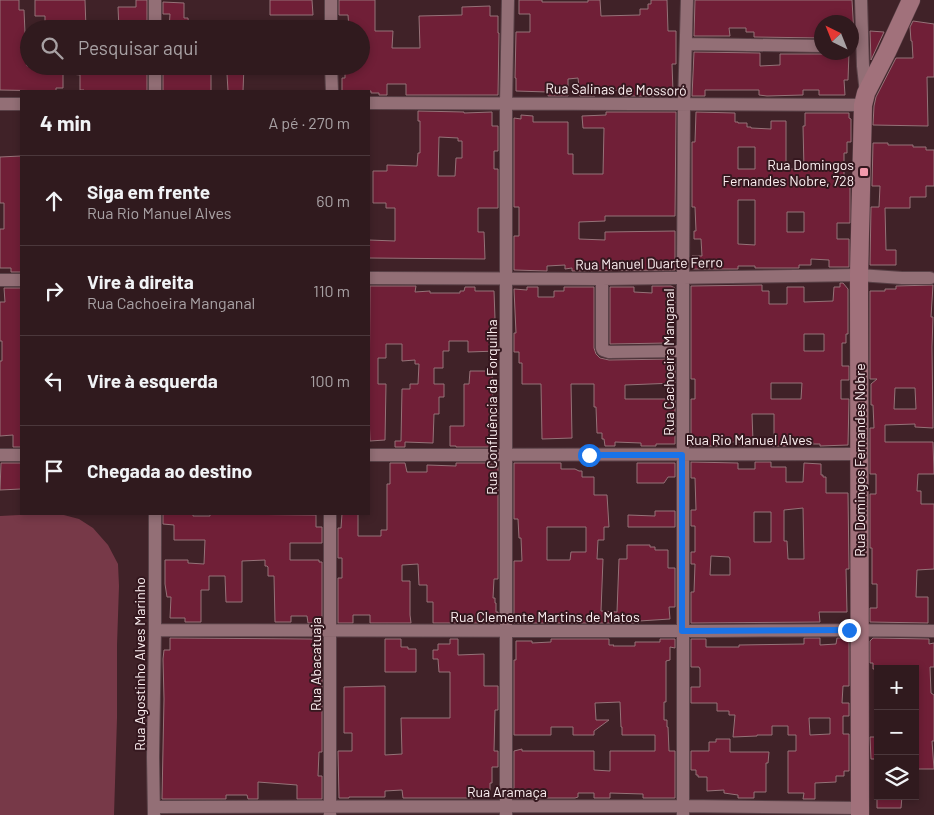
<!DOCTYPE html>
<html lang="pt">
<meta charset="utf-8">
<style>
body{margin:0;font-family:Barlow,sans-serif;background:#382327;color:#f1f3f6}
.controls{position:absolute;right:15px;bottom:15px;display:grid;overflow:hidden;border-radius:0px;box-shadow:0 2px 8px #0003}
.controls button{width:45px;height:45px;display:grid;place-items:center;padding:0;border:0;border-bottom:1px solid #4b383c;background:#301a1e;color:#f1f3f6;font:25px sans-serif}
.compass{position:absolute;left:814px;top:15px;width:45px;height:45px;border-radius:50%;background:#301a1e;box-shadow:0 2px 8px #0003;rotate:317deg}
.stop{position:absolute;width:15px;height:15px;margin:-11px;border:4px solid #1a73e8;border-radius:50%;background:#fff}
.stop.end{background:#1a73e8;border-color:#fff;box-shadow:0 1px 5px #0008}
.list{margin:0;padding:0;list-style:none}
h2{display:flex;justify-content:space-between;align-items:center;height:65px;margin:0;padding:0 20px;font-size:21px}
h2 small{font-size:16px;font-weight:400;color:#a8a1a4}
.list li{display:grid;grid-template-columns:32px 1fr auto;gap:15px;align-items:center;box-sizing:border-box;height:90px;padding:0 20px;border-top:1px solid #4b383c}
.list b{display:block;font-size:19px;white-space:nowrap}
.list p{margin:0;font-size:16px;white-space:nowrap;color:#a8a1a4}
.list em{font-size:16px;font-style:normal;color:#a8a1a4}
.icon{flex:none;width:28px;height:28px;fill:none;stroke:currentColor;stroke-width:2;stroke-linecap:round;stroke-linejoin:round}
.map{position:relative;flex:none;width:934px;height:815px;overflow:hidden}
.search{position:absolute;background:#301a1e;box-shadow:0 2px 8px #0003;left:20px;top:20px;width:350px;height:55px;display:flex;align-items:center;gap:12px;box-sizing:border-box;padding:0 18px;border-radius:28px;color:#a8a1a4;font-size:19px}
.panel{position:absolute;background:#301a1e;box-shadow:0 2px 8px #0003;left:20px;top:90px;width:350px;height:425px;border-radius:0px}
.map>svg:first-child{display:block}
.green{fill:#773948}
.building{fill:#701f37;stroke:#957278;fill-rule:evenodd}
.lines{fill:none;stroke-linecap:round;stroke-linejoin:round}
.street-casing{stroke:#594147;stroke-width:14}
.secondary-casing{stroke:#594147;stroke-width:19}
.street{stroke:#936f76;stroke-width:12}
.secondary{stroke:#a1717b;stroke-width:18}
.route{stroke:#1a73e8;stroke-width:6}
.poi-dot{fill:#f39aac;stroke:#35181f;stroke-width:2}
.labels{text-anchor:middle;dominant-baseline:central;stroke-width:4;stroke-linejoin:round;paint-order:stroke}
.street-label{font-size:14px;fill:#fdf0f2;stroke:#35181f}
.poi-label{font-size:14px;fill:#fdf0f2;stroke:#35181f;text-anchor:end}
</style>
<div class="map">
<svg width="934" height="815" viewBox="0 0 934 815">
<rect width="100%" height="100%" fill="#402228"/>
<path class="green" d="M38 514H60L79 519 93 528 108 545 118 564 119 586 117 645V718L114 815H0V516Z"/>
<path class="building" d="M0 0H19V10H24L25 33H27V66H115L116 74H147V91H84V90H80V75L63 73V88H56V91L0 90Z
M35 0H85L86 29H45V16H35Z
M136 0H147V29H119L118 7H136Z
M270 0H312L313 15H270Z
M339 0H375V31H393L392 48H420L419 16 462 15V7L490 6V16H498V33H499L498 95H406V84H387V95H379V93H371V91H342V78H345V72H348V66H361V29H349L348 15H339Z
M519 0H542V2H588V0H600L601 16 640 15V9H648V4H651V0H667L668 31H676V64H672L673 92H665V96H622V90L604 91H595V96H580L578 78 568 79V96H548V92L516 91V78H515L516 32H530V14H519Z
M695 0H852L854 35 852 37V22H822V38L754 37V32H746V28H729L730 36H694Z
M163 2 184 3V18H188L189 29H169L170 14H163Z
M913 21 934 24V77H927L928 126 873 125 874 106 876 97 896 58H913L912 41H911L910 27Z
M870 31 884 32 871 60Z
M694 52 760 53V66L780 65V54H822L827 52H849L848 80H844L845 95H819V90H803V95L767 96 759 95V90H705V96H692Z
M164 66H211V91H163V69H164Z
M230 66H244L243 91H228L227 74H230Z
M418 111 464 112V113L492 112V126H498V151H494V169H498V208H478V232H484L485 259 369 258V240L395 241V208H386V203H373V171H387V165L417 166 418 153H420V121H418ZM439 137 458 138V141H462V158H456L455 176H438Z
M606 112H676L675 216H605V221L579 222V239L605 240V232L675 231V270L572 271V268L565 269V265L547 266V271L514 270V236H519V207H514V118L521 119V115L533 116V122H568V154H573V174H603L604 128H583L582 116 606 115Z
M696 112 735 113V122H738V123H747V127H751V128L771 129V121H786V169H804L803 126H805V113H849V118L851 119V142H847V153H844V179H850V223H837V239H849V267H829V260L811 259V265H799V268H755V266H738V269H692V256H702L701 239H694V231H696L695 207H692V142H695ZM738 147H755V169H738ZM738 200H755V245L738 244ZM787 212H804V232H787Z
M873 143H888V145H913V147H926V150H934V186H926V197H910V208H885L886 250H896V265H870L871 207H879L880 186H872Z
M21 156V272H11V268H0V229H4V203H0V157Z
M840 283H843L848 289V334H846V343H842V366H849V380H841V399H849L848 445 820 446V444H813V442H787V446H771V438H774V414H752L753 442H749V446H741V442H718V446H691V399H695V379H691V286L762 285V291H769V304H787V287H804V302L833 301 834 287H840ZM804 334H824V351H804ZM771 383H802L801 399H771Z
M933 285 931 317H933L932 347 933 428 915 427V424L885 425V442H933L934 474H918L917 491H921V504H934V569L917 570 916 597H928V623L870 622V608H877V584H872V548H870V494H876V474H870V428H874L873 405H871V384L877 379H870V291H885V289H896V286ZM895 388H915L916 409H894Z
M370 286H416L415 292 430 291V293H460V291H464L465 287H475V291H494L495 319H493V341L498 342V351L468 352V341H449V351H443V368H434V384H444V397H439V414H434L433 443 405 442V447H395V441H401L402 389H410V384H418L419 364H415V360L402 361V344H386V358H378V384H386L385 440 370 441 369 415Z
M652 286H671L675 288V317H670L671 331H667L668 343 610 344V287H634V292L652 293Z
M527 287H538V297H554V291H564V287H594V348L596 354 600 358 609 360 675 359V383L625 385V399H675V444H656V446H641V443L615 442V446H605L604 439H602V433H597L596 407H594V384H571L572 438 542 439 541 384H522V363H519V352H514V333H516L514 289 527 290Z
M4 288H21V447H13V435L0 436V361H2V341H0V302H5Z
M470 371H492L493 409H498L497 447H456V446H450V426H464V384H469Z
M691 462 738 463V469H755V462H771V467H786V482H803L804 463 821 464V475H823V477H826V493H848L849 569H846L847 612H819L820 622 691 623V592H694L695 564H691V552H695V526H691V510H696L695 478H691ZM803 508 804 559H788L787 541H784V510ZM754 512H771V542H754ZM711 556 729 557 730 559V575H710Z
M1 463H21V489L0 490Z
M390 463H405L407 472H427V465L456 466V463H491V465H498V579H494L493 598H495V603H496V612H498V623H433V602H427V585H419L418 564 402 565V581H410V615L411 623H370V615H353V623H338V578H342V558H338V528H341L342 514H358V536H381V530H387V484H390Z
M514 463H561V469H575L579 471H582V477H594V495H607L609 527H604V540H598L597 559H603L601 611 617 612 619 559H627V545H650V547H655V550H668V568H675V607H669L670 619 639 621V623H514V561H522L521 538H519L518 519H514ZM547 527H586V552H571L570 560H547Z
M637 463H675V477H668L664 483H637Z
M655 511H675V527H628V515L655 516Z
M163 514H193V516H210V514L316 515V527H322V543H290V560H319V562H322V623H308L307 616H291V622H275L274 576H268V567L267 566H265V560L242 561V602H226L225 576H209V590H201V622H185V618H170L171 597H167L165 584V560H188V563L204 564 205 540H174V525L163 524Z
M170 638 310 639 322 640 319 670H322V752H319L318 776H322V799H297V785L258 782V799H248L247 795H226V799H162L164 699 163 659 164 650H170Z
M804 638H820V645L836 644 837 638H849V686H843L842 703H849V716H843V734H849V771H844V776H836V782L815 783V799H803L804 793H788V751H796V735H788V726H772V735H757V736L733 737 735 715H729V711H717V703H691V687H700V669L699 667H691V639H706V647H739V645L804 644ZM809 718H830V734L810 735Z
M873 638 929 639V644L934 643V667H930L931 693 934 695V741H932L934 769H915V669H873V663H870V641Z
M385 639H401V647H408V649H416V672H385Z
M450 639H458V655L484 654V686H498V710H495L494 751H498V767H492V783H490V791H477V795H473V798H403L402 790 385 791V797H349V798H339L338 751H352V733H344V687L385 686V755L402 754 401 718H450V672H439L438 659H433V650H438V644H450Z
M551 639H609V645H614L613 646H635V642H660V639H675V648L670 647V660L666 661V702H664V720H667V727H668L669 751H675V798H643V794L610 793V798H594V793H578V797L575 798H514V751L522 749V751H594V770L610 771V751H655V735H622V727H621L620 702 595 703 596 720H609L594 731V735H573V727H551V735H514V660H516V641H532V643L551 642Z
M870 737H878V759H871Z
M716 739H730V752H769L768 763H766V792H754V798H738V795L724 793V790L707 791V777H698V775H696V770H691V751H709V742H716Z
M884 796H902L901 808H877V798H884Z"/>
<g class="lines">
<defs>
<path id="street" d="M331 0V29
M861 0 863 66 866 93
M155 29V0
M687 44 822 46
M155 66V91
M331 66 332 91
M369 103 863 105
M0 104H21
M369 278 602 279 859 275 902 278H930
M602 279V348L603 350 609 352 683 351
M0 280H21
M0 455H21
M369 455 859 454
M330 514V814
M155 630C330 631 505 631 680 631 764 631 849 629 934 631
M154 807 683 806 860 808
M154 815 153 757 155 630V514
M506 815V103L508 0
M683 815V279L684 105 687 0"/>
<path id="secondary" d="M860 815 859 275 863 105 866 93 887 52 911 0"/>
</defs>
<use href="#street" class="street-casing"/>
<use href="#secondary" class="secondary-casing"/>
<use href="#street" class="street"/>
<use href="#secondary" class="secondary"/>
</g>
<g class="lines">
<path class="route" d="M589 455H682V631L849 630"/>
</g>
<rect class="poi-dot" x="859" y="167" width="10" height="10" rx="2.5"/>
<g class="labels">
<g class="street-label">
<text transform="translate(616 89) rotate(1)">Rua Salinas de Mossoró</text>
<text transform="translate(649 263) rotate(-1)">Rua Manuel Duarte Ferro</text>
<text transform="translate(668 362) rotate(-90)">Rua Cachoeira Manganal</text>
<text transform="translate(491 407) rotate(-90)">Rua Confluência da Forquilha</text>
<text x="749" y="439">Rua Rio Manuel Alves</text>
<text transform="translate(859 460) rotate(-90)">Rua Domingos Fernandes Nobre</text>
<text x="545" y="616">Rua Clemente Martins de Matos</text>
<text transform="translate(139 664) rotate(-90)">Rua Agostinho Alves Marinho</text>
<text transform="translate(315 664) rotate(-90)">Rua Abacatuaja</text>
<text x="507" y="791">Rua Aramaça</text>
</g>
<g class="poi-label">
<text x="854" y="164">Rua Domingos<tspan x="854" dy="16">Fernandes Nobre, 728</tspan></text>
</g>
</g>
</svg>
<div class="controls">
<button>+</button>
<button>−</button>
<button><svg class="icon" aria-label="layers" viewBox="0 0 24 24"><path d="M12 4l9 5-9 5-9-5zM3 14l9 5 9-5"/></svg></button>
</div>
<svg class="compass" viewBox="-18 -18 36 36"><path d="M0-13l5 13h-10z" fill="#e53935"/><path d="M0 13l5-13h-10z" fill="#a8a1a4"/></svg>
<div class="stop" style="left:589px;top:455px"></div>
<div class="stop end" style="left:849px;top:630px"></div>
<div class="search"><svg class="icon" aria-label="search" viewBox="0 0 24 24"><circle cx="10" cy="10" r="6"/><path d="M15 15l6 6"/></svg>Pesquisar aqui</div>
<section class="panel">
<h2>4 min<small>A pé · 270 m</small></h2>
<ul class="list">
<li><svg class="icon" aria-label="ahead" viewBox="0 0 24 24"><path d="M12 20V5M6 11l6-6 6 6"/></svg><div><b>Siga em frente</b><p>Rua Rio Manuel Alves</p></div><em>60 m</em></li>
<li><svg class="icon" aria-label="right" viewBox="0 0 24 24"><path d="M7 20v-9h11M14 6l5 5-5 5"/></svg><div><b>Vire à direita</b><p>Rua Cachoeira Manganal</p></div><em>110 m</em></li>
<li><svg class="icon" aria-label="left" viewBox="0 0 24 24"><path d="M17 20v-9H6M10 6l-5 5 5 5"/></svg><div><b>Vire à esquerda</b></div><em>100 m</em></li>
<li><svg class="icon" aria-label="arrive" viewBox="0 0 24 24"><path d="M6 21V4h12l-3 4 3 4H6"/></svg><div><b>Chegada ao destino</b></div></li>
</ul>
</section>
</div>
